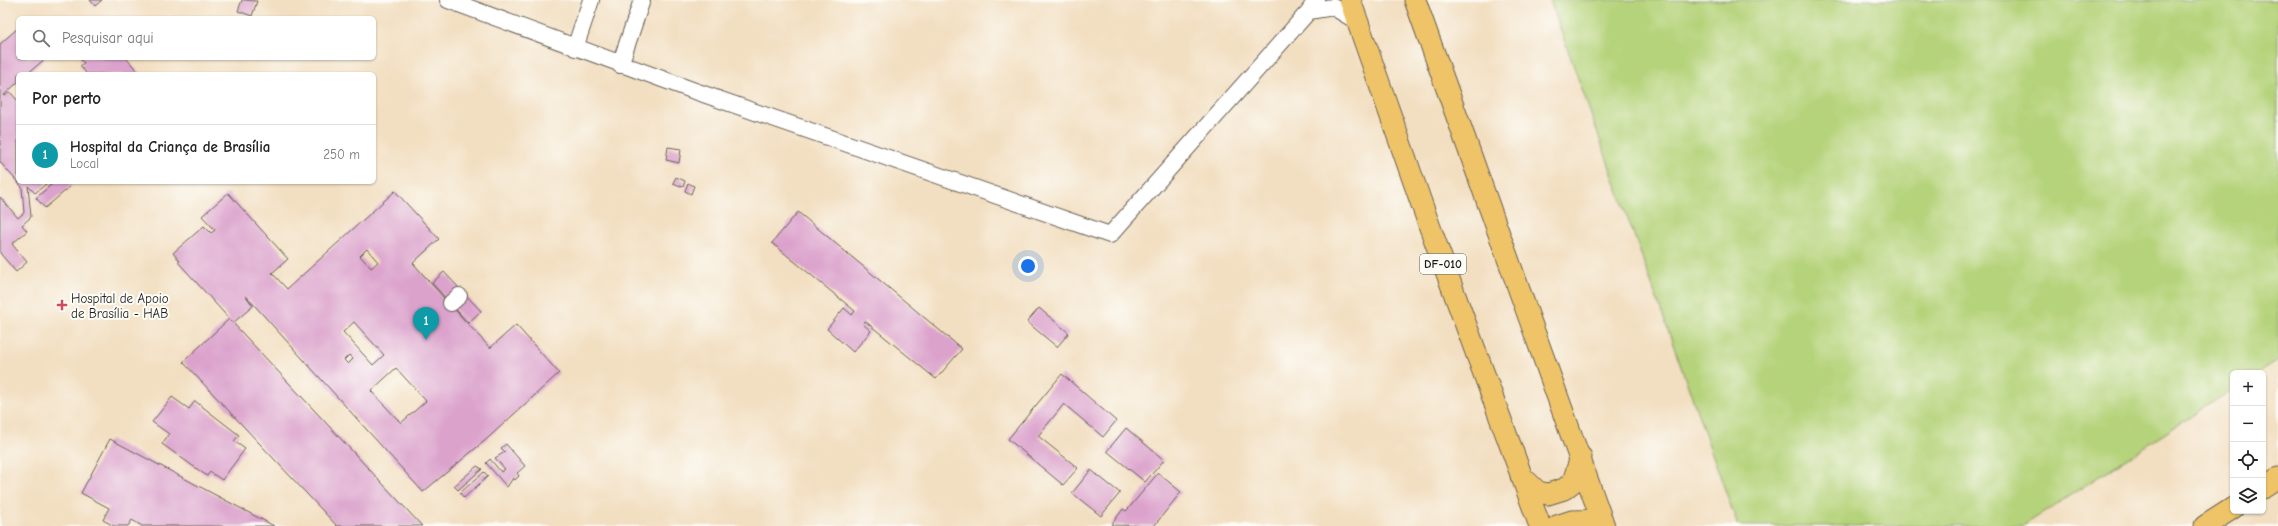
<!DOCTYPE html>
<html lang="pt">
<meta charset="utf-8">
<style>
body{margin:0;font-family:"Comic Neue",sans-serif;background:#f6f6f6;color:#222}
.controls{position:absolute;right:12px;bottom:12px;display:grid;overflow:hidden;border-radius:6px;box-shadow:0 1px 3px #0004}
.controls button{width:36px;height:36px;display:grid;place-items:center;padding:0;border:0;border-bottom:1px solid #e0e0e0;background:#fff;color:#222;font:20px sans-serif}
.you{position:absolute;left:1028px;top:266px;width:14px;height:14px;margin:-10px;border:3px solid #fff;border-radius:50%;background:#1a73e8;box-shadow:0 0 0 6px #1a73e833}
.badge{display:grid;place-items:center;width:26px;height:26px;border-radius:50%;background:#db2777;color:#fff;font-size:13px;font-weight:700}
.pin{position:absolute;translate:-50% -33px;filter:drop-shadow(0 1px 2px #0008)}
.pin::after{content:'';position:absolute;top:21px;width:14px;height:12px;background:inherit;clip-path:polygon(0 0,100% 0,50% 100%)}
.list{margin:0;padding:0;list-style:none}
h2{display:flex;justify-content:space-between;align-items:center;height:52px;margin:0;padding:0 16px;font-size:17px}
h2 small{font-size:13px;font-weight:400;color:#767676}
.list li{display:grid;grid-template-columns:26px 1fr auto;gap:12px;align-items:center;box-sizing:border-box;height:60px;padding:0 16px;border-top:1px solid #e0e0e0}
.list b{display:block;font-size:15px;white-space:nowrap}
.list p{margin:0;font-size:13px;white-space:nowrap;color:#767676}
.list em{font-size:13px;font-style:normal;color:#767676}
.icon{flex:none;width:22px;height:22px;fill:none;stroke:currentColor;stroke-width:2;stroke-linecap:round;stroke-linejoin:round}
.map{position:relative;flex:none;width:2278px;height:526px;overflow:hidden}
.search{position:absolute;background:#fff;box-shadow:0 1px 3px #0004;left:16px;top:16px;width:360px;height:44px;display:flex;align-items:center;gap:10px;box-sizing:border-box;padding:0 14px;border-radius:6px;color:#767676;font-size:15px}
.panel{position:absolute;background:#fff;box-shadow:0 1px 3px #0004;left:16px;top:72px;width:360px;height:112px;border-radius:6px}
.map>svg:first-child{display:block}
.green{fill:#b5d37a;stroke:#68784b}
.building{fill:#dba2cc;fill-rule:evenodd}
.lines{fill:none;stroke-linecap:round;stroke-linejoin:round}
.minor-casing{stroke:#676055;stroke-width:18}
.major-casing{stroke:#676055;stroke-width:23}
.minor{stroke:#fff;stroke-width:16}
.major{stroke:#efc469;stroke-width:21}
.poi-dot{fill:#d1495b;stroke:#fdfcf7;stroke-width:1.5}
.labels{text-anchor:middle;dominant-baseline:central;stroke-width:4;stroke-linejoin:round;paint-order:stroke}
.shield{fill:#fdfcf7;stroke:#605f5e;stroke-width:1}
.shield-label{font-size:12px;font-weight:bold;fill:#1c1c1c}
.poi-label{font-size:13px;fill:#1c1c1c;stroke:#fdfcf7;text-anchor:start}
</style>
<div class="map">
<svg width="2278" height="526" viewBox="0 0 2278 526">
<rect width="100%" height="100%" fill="#fdfcf7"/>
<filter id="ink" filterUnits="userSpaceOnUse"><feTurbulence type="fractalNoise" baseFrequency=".025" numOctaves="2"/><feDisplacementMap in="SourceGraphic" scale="8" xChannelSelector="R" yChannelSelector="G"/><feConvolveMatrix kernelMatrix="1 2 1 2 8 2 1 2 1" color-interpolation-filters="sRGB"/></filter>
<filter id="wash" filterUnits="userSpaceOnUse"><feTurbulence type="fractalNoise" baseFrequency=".012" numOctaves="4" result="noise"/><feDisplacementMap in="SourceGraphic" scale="16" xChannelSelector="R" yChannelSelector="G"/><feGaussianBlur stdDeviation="0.9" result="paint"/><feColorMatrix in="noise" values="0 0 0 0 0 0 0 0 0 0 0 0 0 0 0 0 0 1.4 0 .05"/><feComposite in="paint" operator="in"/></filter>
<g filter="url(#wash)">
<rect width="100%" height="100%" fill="#f2dec0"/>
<path class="green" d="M1550 0H2278V360L2258 373H2233V389L2023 526H1738Z"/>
<g id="blocks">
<path class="building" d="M90 0H102L95 6Z
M242 0 257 1 252 16 238 11Z
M18 28V58H46L27 74H18V82L4 95 5 96 10 92 18 101V182H44L46 184 35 193 28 186 31 217 22 225 27 231 12 244 27 262 16 272 0 253V197L18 218 24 213 22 187 0 162V44Z
M79 58H126L140 74H87L80 66 84 63Z
M668 147 681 149 679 163 666 160Z
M676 177 685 181 683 187 673 183Z
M50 182H67L71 186 45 208 36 198 52 184Z
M688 183 694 186 691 194 685 191Z
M395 191 439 239 413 263 434 287 490 348 516 325 559 373 488 438 423 492 246 296 253 306 233 323 178 262 180 261 173 253 204 226 211 233 215 230 202 216 228 193 288 259 272 273 287 289ZM367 249 378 262 371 268 360 256ZM354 322 384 355 373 365 343 332ZM349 355 353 359 348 364 344 360ZM396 368 426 401 401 423 371 391Z
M798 212 962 349 936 379 865 321 863 324 871 331 853 352 827 329 844 308 852 315 855 311 772 243Z
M444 272 481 311 468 323 432 283Z
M1039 308 1069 333 1057 347 1027 322Z
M229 319 233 323 422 526H337L183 362Z
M1062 374 1116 421 1103 437 1064 404 1038 436 1078 468 1063 485 1008 439Z
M172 397 189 409 195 401 239 435 234 441 245 449 222 480 210 472 207 476 162 444 169 434 152 422Z
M1126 428 1164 460 1145 482 1107 451Z
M110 439 274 526H142L132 520 128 526H114L103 520 109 508 81 493Z
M506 444 525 466 517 473 519 476 515 480 513 478 507 487 486 463 490 459 501 472 505 469 495 458 505 452 501 448Z
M477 466 482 469 458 490 454 486Z
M1091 470 1120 493 1101 516 1072 493Z
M484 472 488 476 464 498 460 493Z
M1158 473 1181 492 1154 526 1111 525 1123 509 1126 511 1129 508Z"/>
</g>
</g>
<g filter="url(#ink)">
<use href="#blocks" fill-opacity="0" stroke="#676055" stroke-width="1"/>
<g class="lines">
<defs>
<path id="minor" d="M448 0 692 90 1110 235 1309 11 1316 0
M1309 11 1333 7 1358 22
M575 48 591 0
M620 65 642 0
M451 303 459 296"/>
<path id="major" d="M1350 0 1428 222 1540 526
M1415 0 1604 526
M1521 476 1538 492 1548 494 1564 489 1573 482 1581 457
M2263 488 2278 478
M1557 526 1572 521 1602 520
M2205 526 2233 508"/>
</defs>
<use href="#minor" class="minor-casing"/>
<use href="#major" class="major-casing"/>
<use href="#minor" class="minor"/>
<use href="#major" class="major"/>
</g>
</g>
<path class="poi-dot" d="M60 299h4v4h4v4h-4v4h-4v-4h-4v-4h4z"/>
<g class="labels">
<rect class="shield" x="1420" y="254" width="46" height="20" rx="3"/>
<g class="shield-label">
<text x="1443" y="264">DF-010</text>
</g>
<g class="poi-label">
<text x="71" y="298">Hospital de Apoio<tspan x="71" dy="15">de Brasília - HAB</tspan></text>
</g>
</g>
</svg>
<div class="controls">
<button>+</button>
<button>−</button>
<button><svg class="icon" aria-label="locate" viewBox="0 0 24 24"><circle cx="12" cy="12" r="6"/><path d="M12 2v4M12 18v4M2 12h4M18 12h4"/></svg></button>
<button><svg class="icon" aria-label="layers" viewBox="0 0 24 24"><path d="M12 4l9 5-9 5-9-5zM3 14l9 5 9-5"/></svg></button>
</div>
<div class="you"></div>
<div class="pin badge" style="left:426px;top:340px;background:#0f9aa8">1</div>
<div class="search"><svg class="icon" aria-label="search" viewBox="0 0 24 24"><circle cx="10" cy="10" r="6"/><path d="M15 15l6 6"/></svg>Pesquisar aqui</div>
<section class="panel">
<h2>Por perto<small></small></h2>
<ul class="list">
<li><span class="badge" style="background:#0f9aa8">1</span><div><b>Hospital da Criança de Brasília</b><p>Local</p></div><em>250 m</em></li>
</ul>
</section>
</div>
